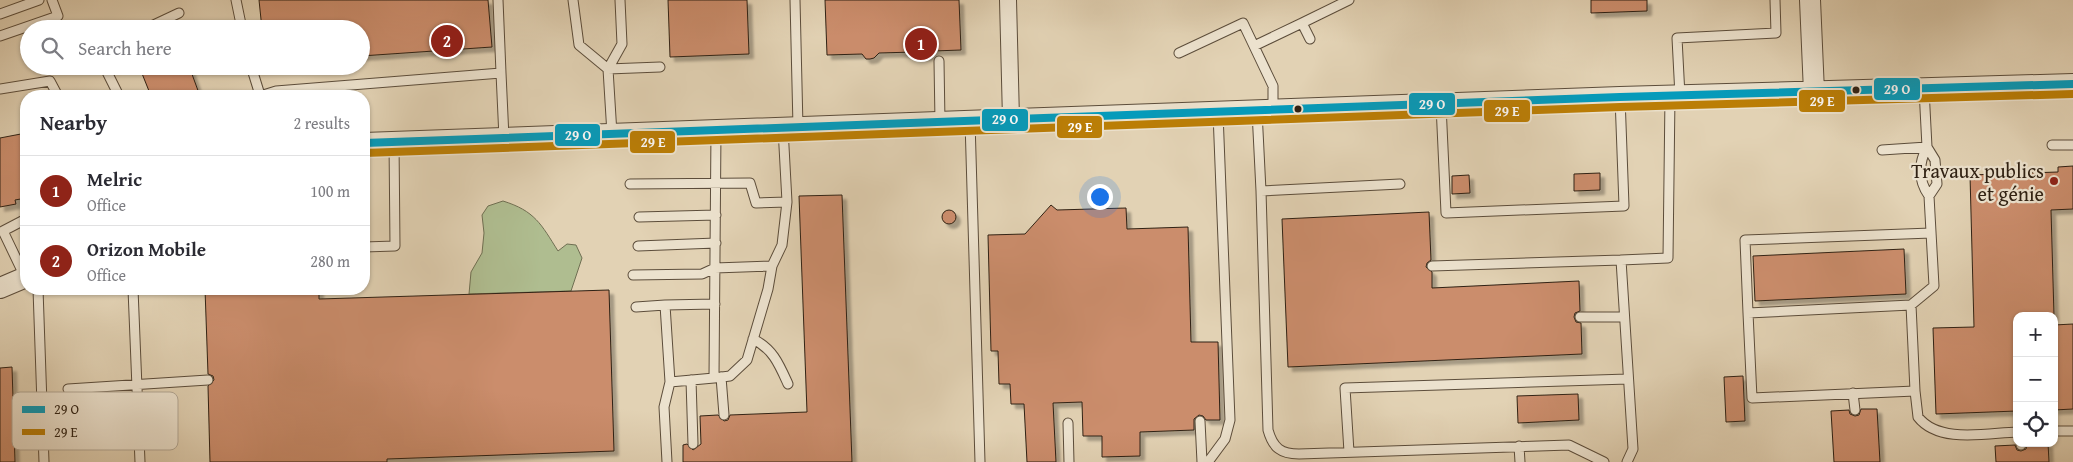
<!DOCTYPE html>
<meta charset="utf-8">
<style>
body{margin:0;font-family:"Gentium Book Plus",serif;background:#f7f7f7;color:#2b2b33}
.controls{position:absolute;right:15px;bottom:15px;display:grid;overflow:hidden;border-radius:10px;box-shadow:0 1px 4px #0004}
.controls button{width:45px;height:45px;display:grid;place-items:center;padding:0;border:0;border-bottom:1px solid #e1e1e2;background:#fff;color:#2b2b33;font:25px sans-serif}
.you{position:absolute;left:1099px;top:196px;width:18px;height:18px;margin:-12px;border:4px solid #fff;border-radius:50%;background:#1a73e8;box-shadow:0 0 0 8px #1a73e833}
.badge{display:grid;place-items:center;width:32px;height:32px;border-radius:50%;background:#8f2418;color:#fff;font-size:16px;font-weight:700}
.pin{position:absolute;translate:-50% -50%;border:2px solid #fff;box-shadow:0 1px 5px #0006}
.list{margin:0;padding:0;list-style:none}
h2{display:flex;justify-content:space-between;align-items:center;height:65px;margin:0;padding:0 20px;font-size:21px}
h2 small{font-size:16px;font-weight:400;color:#7c7c81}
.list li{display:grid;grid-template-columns:32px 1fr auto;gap:15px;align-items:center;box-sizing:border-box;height:70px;padding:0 20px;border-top:1px solid #e1e1e2}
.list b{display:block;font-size:19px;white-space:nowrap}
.list p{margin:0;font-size:16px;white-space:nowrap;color:#7c7c81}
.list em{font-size:16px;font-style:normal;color:#7c7c81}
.icon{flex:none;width:28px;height:28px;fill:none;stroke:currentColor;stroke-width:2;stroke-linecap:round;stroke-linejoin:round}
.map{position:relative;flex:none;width:2073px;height:462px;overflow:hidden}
.search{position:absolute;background:#fff;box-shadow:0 1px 4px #0004;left:20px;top:20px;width:350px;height:55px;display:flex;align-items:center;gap:12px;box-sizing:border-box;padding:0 18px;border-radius:28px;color:#7c7c81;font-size:19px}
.panel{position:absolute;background:#fff;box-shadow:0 1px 4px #0004;left:20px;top:90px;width:350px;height:205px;border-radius:20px}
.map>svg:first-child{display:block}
.green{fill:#afbd90;stroke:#6f6f52}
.building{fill:#cb8d6c;stroke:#2f2113;filter:url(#shadow)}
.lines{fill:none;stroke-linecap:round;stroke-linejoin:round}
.service-casing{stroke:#5c4d3b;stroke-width:11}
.minor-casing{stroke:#5c4d3b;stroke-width:18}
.tertiary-casing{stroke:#5c4d3b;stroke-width:22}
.service{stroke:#ece2ce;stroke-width:9}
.minor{stroke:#ece2ce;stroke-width:16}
.tertiary{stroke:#ece2ce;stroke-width:20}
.bus-1-casing{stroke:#ece2ce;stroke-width:11}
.bus-2-casing{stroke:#ece2ce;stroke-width:11}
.bus-1{stroke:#059bbb;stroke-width:8}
.bus-2{stroke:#bb7e06;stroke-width:8}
.bus-dot{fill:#2f2113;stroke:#ece2ce;stroke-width:2}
.poi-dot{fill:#8f2418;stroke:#ece2ce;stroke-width:2}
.labels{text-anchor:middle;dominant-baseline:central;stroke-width:4.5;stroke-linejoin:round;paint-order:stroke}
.poi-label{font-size:20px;fill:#2f2113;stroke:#ece2ce;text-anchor:end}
.key{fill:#ece2ce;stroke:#b3a896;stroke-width:1}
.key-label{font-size:14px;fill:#2f2113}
.line-badge{stroke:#ece2ce;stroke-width:2}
.badge-label{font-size:14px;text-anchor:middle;font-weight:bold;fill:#fff}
</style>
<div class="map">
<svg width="2073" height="462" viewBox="0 0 2073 462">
<defs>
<filter id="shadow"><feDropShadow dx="4.5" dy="4.5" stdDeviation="1" flood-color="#0004"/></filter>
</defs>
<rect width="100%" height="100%" fill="#e2d2b4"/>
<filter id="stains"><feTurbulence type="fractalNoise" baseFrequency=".004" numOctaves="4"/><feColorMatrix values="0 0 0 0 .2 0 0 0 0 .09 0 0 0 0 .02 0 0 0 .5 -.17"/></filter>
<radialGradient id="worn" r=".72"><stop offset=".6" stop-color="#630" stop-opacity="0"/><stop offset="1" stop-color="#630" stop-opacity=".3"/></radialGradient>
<path class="green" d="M503 201C535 211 541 224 558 251L567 244 576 245 582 258 571 291 469 294 471 272 482 253 484 233 482 215 488 206Z"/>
<path class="building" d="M259 0H488L492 47 361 56V29H262Z
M668 0H747L749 54 670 57Z
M825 0H959L961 50 933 51 928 56H919L914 52 879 53 874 58 870 59H866L862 54 827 55Z
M1591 0H1647V11L1591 13Z
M139 66H189L200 96H151Z
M26 133V198L15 200 16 204 0 207V138Z
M2073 166V209L2051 210 2054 316H2017V411L1936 414 1933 328 1974 327 1970 175 2058 172V167Z
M1600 173V190L1574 191V174Z
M1469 175 1470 193 1452 194V176Z
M842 195 852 462H683V445L687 444 693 450 701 444 700 416 718 415 724 421 728 420 730 415 807 412 799 196Z
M1051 205 1057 210 1126 208 1127 229 1188 227 1191 342H1218L1220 420H1206L1203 416 1199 415 1194 419V430L1140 432V456L1102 457V436H1083L1082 402 1053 403 1056 462H1027L1024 404H1011L1010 384H999L998 351H991L988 235 1025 234Z
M942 217a7 7 0 1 1 14 0a7 7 0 1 1-14 0Z
M1429 212 1431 260 1427 263 1426 267 1432 272V288L1579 281 1580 311 1575 313 1574 317 1576 322 1581 323 1582 354 1288 367 1282 219Z
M1904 249 1906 294 1755 301 1753 256Z
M205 289H319V299L609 290 614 451 387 459V462H210L208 386 214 380 213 376 208 374Z
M2073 324V409L2054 410V325Z
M12 367 15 462H0V368Z
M1743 376 1745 421 1726 422 1724 377Z
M1578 394 1579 420 1518 423 1517 396Z
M1861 409H1877L1880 462H1834L1831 411 1849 410 1850 414 1855 416 1859 415Z
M2048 443 2049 462H1996L1995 446 2015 445 2017 450 2021 451 2026 449 2027 444Z"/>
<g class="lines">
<defs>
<path id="service" d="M236 0 242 29
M498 0 501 73
M573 0 579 45 608 69 622 44 620 0
M795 0 798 127
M0 14 39 0
M1302 23 1349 0
M145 29 179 13
M0 36 58 16 52 0
M1254 46 1302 23 1310 39
M1179 53 1243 23 1273 86V111
M939 61 940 122
M104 66 119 96
M251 66 260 95
M0 89 50 81 58 96
M1924 89 1927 147 1935 160 1937 184 1929 196C1918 180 1918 164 1927 147
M260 96 276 91 501 73 504 138
M1680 96 1677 38 1776 33 1775 0
M1441 105 1446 213 1624 206 1620 97
M1257 111 1261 191 1400 184
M970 121 980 462
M716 130 714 378 730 376 747 360 768 289 772 266 782 245 787 202
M612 134 608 69 660 67
M2052 145H2073
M1882 150 1927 147
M630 184 750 183 756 203 787 202 783 128
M1261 191 1268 430C1273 448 1281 454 1299 454L1569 445 1604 462
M1929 196 1934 286 1911 305 1748 313 1745 240 1931 233
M639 217 716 215
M638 246 716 243
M364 247 395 246 394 141
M1432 266 1621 260
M633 275 702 274 715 268 772 266
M25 277 3 231 26 219
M38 289 44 462
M133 289 140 462
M636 307 665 305
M1748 313 1752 398 1915 391 1911 305
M1580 317H1624
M753 339C773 349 779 364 788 384
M721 377 724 415
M714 378 670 382 665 305 715 304
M691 380 693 444
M68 389 208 380
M1915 391 1918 417C1939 444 1987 433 2017 432
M1853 393 1855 410
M1200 421 1202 462
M1068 423 1069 462
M2054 431H2073
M2021 445V443
M1519 446 1520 462
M1349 452 1345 388 1628 379
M667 462 664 407 670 382
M1208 462 1225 439 1230 420 1218 113
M1627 462 1633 449 1621 260 1668 258 1670 96"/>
<path id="minor" d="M1008 0 1011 119"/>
<path id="tertiary" d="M1810 0 1814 92
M364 143 1620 97 2073 84
M0 288 26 277"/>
</defs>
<use href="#service" class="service-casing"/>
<use href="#minor" class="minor-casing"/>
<use href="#tertiary" class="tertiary-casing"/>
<use href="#service" class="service"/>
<use href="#minor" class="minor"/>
<use href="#tertiary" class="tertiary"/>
<defs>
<path id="bus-1" d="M364 143 1620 97 2073 84"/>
<path id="bus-2" d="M364 153 1620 107 2073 94"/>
</defs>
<use href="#bus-1" class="bus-1-casing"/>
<use href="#bus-2" class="bus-2-casing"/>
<use href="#bus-1" class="bus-1"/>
<use href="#bus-2" class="bus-2"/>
</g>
<g class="bus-dot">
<circle cx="1856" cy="90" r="4.5"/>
<circle cx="1298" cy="109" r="4.5"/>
</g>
<circle class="poi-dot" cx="2054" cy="181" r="5"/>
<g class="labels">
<g class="poi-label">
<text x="2044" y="170">Travaux publics<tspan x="2044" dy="23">et génie</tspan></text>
</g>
</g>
<rect x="12" y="392" width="166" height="58" rx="8" class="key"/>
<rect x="22" y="406" width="23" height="7" fill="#059bbb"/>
<rect x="22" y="429" width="23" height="6" fill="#bb7e06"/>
<g class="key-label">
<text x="54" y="414">29 O</text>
<text x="54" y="437">29 E</text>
</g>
<g class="line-badge">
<rect x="1873" y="77" width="48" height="24" rx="5" fill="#059bbb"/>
<rect x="1798" y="89" width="48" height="24" rx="5" fill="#bb7e06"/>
<rect x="1408" y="92" width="48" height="24" rx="5" fill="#059bbb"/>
<rect x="1483" y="99" width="48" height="24" rx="5" fill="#bb7e06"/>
<rect x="981" y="108" width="48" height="24" rx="5" fill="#059bbb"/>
<rect x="1056" y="115" width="47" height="24" rx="5" fill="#bb7e06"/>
<rect x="554" y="123" width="47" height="24" rx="5" fill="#059bbb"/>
<rect x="629" y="130" width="47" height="24" rx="5" fill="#bb7e06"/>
</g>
<g class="badge-label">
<text x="1897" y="94">29 O</text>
<text x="1822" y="106">29 E</text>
<text x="1432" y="109">29 O</text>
<text x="1507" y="116">29 E</text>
<text x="1005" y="124">29 O</text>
<text x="1080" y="132">29 E</text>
<text x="578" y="140">29 O</text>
<text x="653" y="147">29 E</text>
</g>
<rect width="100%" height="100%" filter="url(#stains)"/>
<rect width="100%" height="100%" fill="url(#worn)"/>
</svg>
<div class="controls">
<button>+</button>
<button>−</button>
<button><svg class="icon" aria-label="locate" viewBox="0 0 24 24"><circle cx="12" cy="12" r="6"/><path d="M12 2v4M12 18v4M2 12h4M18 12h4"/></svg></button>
</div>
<div class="you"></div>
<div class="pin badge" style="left:921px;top:44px">1</div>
<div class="pin badge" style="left:447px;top:41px">2</div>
<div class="search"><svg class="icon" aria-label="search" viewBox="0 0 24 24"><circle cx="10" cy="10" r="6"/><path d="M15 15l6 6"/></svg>Search here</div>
<section class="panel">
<h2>Nearby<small>2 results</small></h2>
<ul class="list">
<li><span class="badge">1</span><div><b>Melric</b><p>Office</p></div><em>100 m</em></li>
<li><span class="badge">2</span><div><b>Orizon Mobile</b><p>Office</p></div><em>280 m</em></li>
</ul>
</section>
</div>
